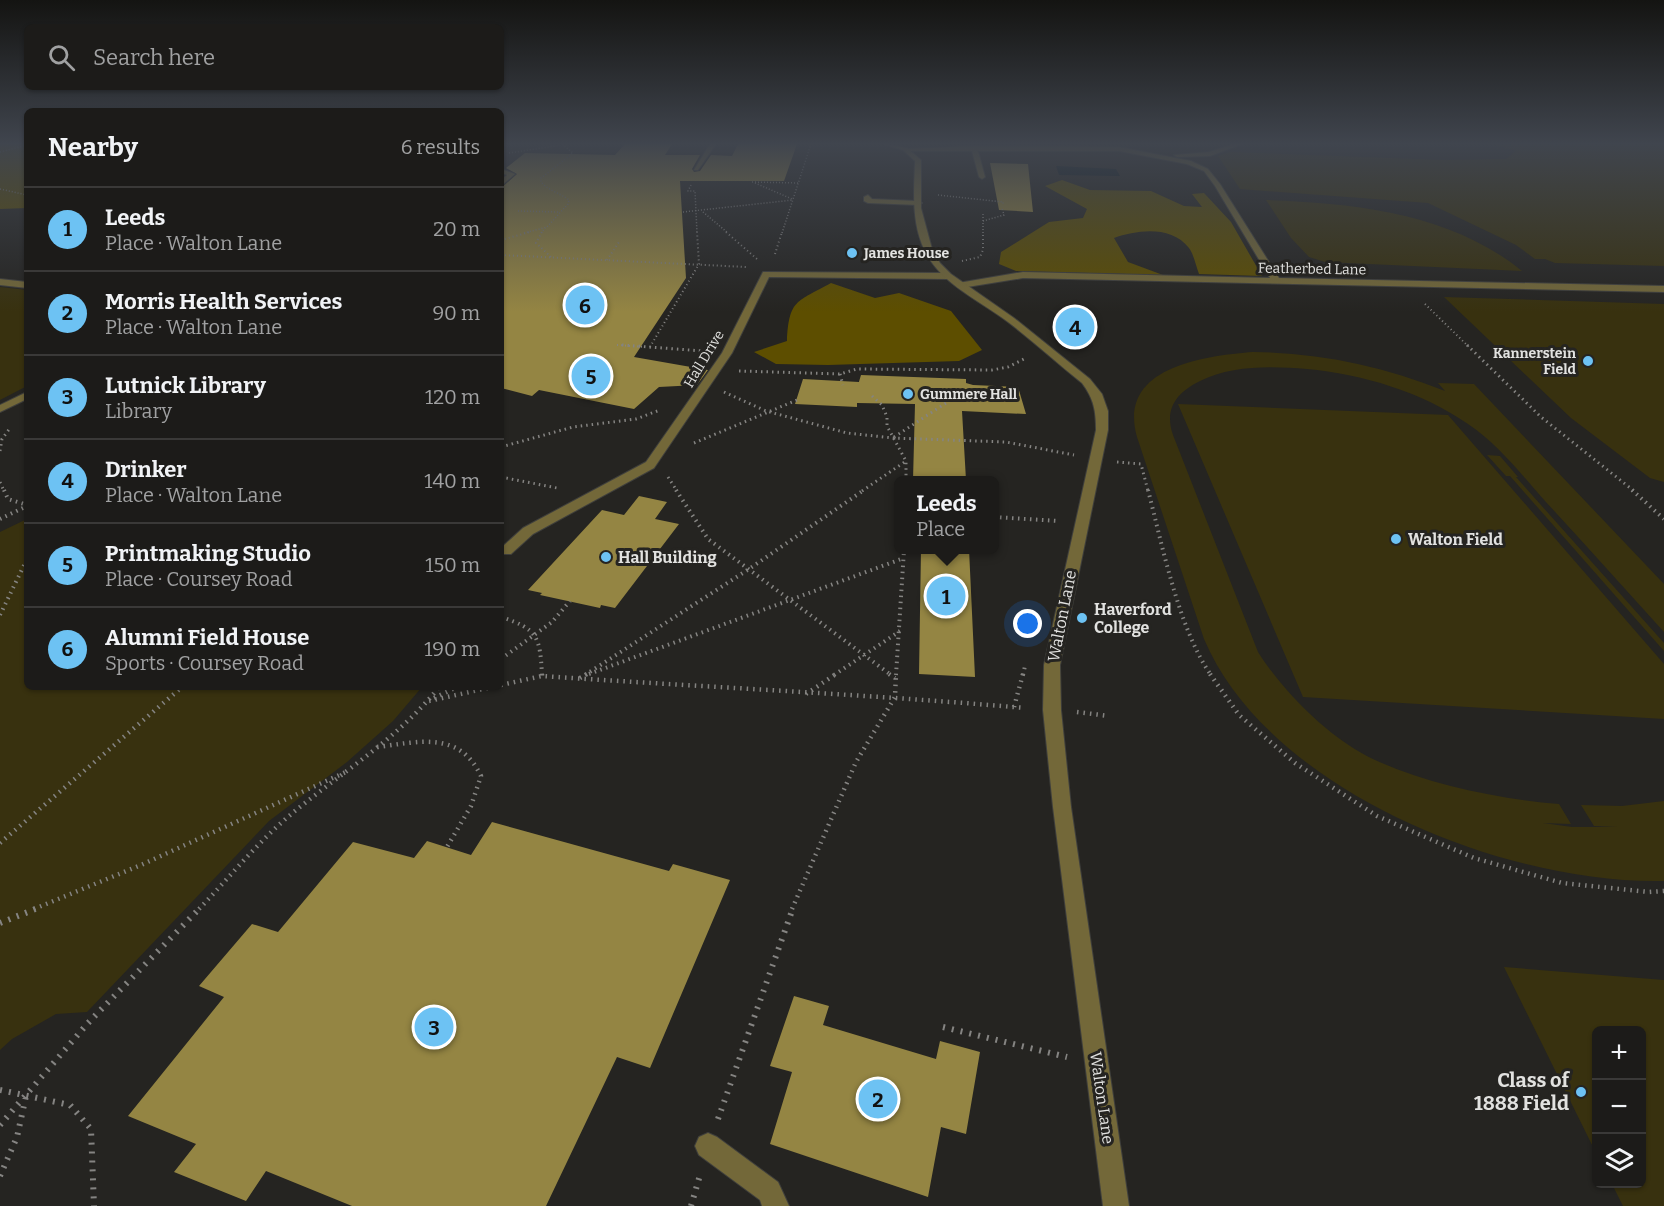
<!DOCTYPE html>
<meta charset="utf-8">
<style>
body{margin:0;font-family:Bitter,serif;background:#252422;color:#f1f3f6}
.controls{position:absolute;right:18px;bottom:18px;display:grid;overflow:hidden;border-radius:9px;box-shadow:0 2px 4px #0004}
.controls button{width:54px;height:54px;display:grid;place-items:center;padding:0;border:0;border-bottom:2px solid #3a3938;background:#1c1b19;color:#f1f3f6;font:30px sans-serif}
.you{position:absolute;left:1028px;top:624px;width:21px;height:21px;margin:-15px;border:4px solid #fff;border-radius:50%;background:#1a73e8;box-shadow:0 0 0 9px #1a73e833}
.badge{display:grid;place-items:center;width:39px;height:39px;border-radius:50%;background:#6dc2f3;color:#111;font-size:20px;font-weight:700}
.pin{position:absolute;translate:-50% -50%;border:3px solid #fff;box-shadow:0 2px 6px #0006}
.popup{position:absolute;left:894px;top:476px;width:105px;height:78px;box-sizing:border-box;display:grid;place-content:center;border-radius:9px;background:#1c1b19;filter:drop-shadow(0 2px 4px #0005);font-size:20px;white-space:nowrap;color:#a0a1a2}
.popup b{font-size:22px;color:#f1f3f6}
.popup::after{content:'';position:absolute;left:50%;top:100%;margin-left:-12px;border:12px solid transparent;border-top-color:#1c1b19}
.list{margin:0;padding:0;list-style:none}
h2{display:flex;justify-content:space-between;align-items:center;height:78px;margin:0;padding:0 24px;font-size:26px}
h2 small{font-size:20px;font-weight:400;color:#a0a1a2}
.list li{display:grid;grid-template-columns:39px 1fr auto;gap:18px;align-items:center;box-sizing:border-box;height:84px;padding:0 24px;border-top:2px solid #3a3938}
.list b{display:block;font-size:22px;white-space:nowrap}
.list p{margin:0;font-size:20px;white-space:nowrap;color:#a0a1a2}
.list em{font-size:20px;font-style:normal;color:#a0a1a2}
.icon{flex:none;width:33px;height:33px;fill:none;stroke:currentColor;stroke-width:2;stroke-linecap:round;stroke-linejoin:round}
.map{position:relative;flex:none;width:1664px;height:1206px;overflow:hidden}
.search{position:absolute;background:#1c1b19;box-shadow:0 2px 4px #0004;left:24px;top:24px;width:480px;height:66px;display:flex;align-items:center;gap:15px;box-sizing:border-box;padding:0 21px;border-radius:9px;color:#a0a1a2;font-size:22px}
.panel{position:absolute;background:#1c1b19;box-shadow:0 2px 4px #0004;left:24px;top:108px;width:480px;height:582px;border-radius:9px}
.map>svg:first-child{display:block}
.green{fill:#38310f}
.forest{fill:#5d4e00}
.water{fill:#00101b}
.building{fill:#948543}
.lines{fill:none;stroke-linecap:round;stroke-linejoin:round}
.service-casing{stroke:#3f3f3c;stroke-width:2}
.minor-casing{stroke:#3f3f3c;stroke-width:2}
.path-far5{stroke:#858482;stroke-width:1.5;stroke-dasharray:1 2;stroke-linecap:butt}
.path-far4{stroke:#858482;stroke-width:2;stroke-dasharray:1 3;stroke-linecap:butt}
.path-far3{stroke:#858482;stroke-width:3;stroke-dasharray:1.5 4;stroke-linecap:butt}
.path-far2{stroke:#858482;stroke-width:4;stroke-dasharray:1.5 4.5;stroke-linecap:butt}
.path-far1{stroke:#858482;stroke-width:4.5;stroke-dasharray:1.5 5;stroke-linecap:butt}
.path{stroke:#858482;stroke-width:6;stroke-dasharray:2 7;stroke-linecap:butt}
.service{fill:#736839;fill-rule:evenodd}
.minor{fill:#736839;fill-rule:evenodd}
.poi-dot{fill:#6dc2f3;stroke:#252421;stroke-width:2}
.labels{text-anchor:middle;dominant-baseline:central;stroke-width:6;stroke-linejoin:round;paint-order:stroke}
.far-poi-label{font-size:14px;font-weight:bold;fill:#e2e2e0;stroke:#252421;text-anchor:start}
.far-street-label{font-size:14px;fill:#e2e2e0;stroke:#252421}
.poi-label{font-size:16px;font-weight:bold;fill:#e2e2e0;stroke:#252421;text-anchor:start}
.street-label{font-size:16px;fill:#e2e2e0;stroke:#252421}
.near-poi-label{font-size:20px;font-weight:bold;fill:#e2e2e0;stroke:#252421;text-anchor:end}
</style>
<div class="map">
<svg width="1664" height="1206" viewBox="0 0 1664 1206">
<rect width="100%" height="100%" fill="#252421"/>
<path class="green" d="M1493 144H1664V266L1555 263 1545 259H1535L1516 245 1428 203 1240 189 1218 156 1230 152 1444 160 1506 159 1516 151Z
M1266 200C1355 203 1451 213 1522 271L1325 262 1309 257 1291 238Z
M0 287 27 290V386L0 400Z
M1444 297 1664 304V482L1650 478 1571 418Z
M1253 352C1320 353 1383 366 1445 391L1438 383 1474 384 1664 584V632C1624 588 1585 544 1545 501 1521 474 1498 444 1468 424 1422 392 1362 374 1307 369 1272 366 1231 365 1200 381 1176 393 1164 409 1173 435L1258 652C1284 693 1331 740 1375 760 1430 785 1499 799 1559 804L1571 824 1543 823 1572 827H1617L1594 826 1581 805 1622 806 1664 801V881C1508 885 1269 792 1204 639L1137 437C1117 367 1204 356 1253 352Z
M1178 404 1448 415 1664 664V719L1303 697Z
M1487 455 1500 456 1518 477H1516L1664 643V651L1510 476H1506Z
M27 519V687H422L393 721 347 762 269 821 87 1012 56 1014 12 1039 0 1050V532Z
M1504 967 1664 980V1206H1623L1612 1184H1642V1030H1596V1153Z"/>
<path class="forest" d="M0 144H27V208L0 209Z
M1062 180 1090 190 1151 191 1184 206 1202 207 1192 194 1204 193 1231 222 1262 276 1199 274C1196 266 1194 255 1189 248 1171 225 1137 230 1114 238L1128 262 1163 275 1016 271 999 264 1001 252 1049 222 1083 218 1087 209 1045 186Z
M831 283 875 298 899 293 951 311 982 350 959 361 828 365 776 364 754 352 787 341C789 299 797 302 831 283Z"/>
<path class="water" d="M1056 166 1116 169 1120 176 1059 175Z"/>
<path class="building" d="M625 144H672L665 155H700L692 169 694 172 700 171 711 155 732 156 738 144H797L784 181H680L686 278 634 357 708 370 697 385 659 387 634 409 539 390 532 396 501 388V188L517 174 506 168 525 153 615 155Z
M990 163 1028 164 1033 212 999 210Z
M861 375 966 379V383L973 385 1018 387 1026 414 962 411 966 480H913L915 404 857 403V407L795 404 803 379 859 382 858 385Z
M639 496 667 502 655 519 679 524 615 608 601 605 600 608 540 595 542 593 528 590 602 510 624 515Z
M921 549H969L975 677 919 674Z
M492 822 669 871 673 864 730 880 650 1068 617 1057 546 1206H352L266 1171 246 1201 174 1172 196 1144 128 1116 224 997 199 986 252 924 278 932 353 842 414 858 427 841 471 855Z
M794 996 829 1006 823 1025 936 1059 940 1041 980 1052 966 1134 941 1127 928 1197 770 1144 792 1072 770 1066Z"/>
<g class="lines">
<defs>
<path id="service" d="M710 144H716L698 170H694Z
M1234 144H1242L1210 156 1177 157 1174 155 1209 152Z
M974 146 1119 147 1191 161 1208 169 1220 184 1279 278 1664 286V292L1023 278 961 288 958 287V283L1023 272 1270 278 1215 186 1204 171 1187 164 1119 151H978L985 177 982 179 979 177 972 151H905L902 149Z
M501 169 515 174 501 186V180L507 175 501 173Z
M868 195 872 199 918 201 922 203 918 205 868 203 864 201V197Z
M763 272 948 273 952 276 948 279 769 277 732 353 654 468 533 534 511 554H501V548L523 528 646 462 722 353Z
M708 1133 717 1137 778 1182 789 1206H762L760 1200 699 1155 695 1146 699 1137Z"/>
<path id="minor" d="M884 144 907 148 921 160V208L932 249 940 263 951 274 1014 318 1090 379 1102 394 1108 411V430L1060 665 1061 710 1071 807 1129 1206H1103L1053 807 1043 710 1044 665 1096 430C1096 411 1094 399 1082 383 1057 363 1033 341 1008 322 979 300 941 284 925 251 911 223 914 191 915 161L903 150Z
M0 279 27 282V288L0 285Z
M27 392V399L0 412V405Z"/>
</defs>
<use href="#service" class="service-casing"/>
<use href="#minor" class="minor-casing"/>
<path class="path-far5" d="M0 152 27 145
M509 153 568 144
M752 182 798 183
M755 183 792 199
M691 185 688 191H695L697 233
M0 189 27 195
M938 195 1003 202V205
M518 211 559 212
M683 212 793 200
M703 212 728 233
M983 214V233
M983 221 1004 215 1002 208
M524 233 547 227 568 204 569 200C560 193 549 191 541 182V178L573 153 562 144
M541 233 546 227
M782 233 811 144"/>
<path class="path-far4" d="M542 232 536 243 551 257
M726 232 757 259
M501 240 530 232
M775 254 782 232
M501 255 746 267
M607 260 619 242
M962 261 980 257 983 250V232
M1425 304 1469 347
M617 345 644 347
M650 347 699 264 697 232"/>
<path class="path-far3" d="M622 345 703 351
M1467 345 1541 417 1634 491
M739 371 840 374 857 369 992 370 1008 367 1026 358
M840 374 843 385
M724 392 766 411 847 433 893 438 1006 442 1074 455
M872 396 882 405 887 417V426L906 461V480
M894 437 946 403 948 399
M694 443 797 400
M501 447 573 427 636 419 660 410
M0 451 2 439 10 428
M1117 462 1141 464 1148 491
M501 477 557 488
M668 477 677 491
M0 482 4 491
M862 491 906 461"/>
<path class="path-far2" d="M4 490 8 499 27 505
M676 490 708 539 891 675
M1148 490C1162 544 1179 630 1211 675
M1632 490 1664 519
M994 517 1058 521
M0 519 27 506
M0 615 27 559
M501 617C538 629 540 637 542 675
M501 659 552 622 570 601
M589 674 904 558
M585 675 749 569 864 490
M834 675 900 631
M896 675 904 550
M1023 675 1025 666"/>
<path class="path-far1" d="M542 674V676
M889 674 895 678
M1210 674 1239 715 1295 763 1377 816 1474 858 1562 883 1649 892 1664 891
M580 678 587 674
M501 685 542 676C703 687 864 694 1025 708
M806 694 836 674
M434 698 457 687
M429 701 492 687
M1014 707 1023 674
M1077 712 1109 716
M377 747C419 742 459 730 481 776L471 806 447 847
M0 843 182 687
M34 909 141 865 346 772
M199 909C228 879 256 844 289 816 339 774 398 739 439 687
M792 909 856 762 895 697 896 674"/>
<path class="path" d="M0 923 38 908
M943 1027 1067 1057
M0 1090 70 1105 91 1129 94 1206
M718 1119 793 908
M0 1125 88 1023 200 908
M0 1176 17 1137 26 1096
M691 1206 700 1175"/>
<use href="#service" class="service"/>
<use href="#minor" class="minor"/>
</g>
<linearGradient id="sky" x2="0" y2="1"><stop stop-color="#141412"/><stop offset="0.46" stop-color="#40454e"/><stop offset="1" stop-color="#40454e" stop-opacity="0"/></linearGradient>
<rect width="1664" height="312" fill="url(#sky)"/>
<g class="poi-dot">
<circle cx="852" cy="253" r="6"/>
<circle cx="1588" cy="361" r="6"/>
<circle cx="908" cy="394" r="6"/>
<circle cx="1396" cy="539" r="6"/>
<circle cx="606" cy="557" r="6"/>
<circle cx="1082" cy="618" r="6"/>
<circle cx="1581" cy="1092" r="6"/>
</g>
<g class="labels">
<g class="far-poi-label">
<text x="864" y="253">James House</text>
<text x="1576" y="353" text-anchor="end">Kannerstein<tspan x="1576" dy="16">Field</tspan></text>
<text x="920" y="394">Gummere Hall</text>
</g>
<g class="far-street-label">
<text transform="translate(1312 269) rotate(1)">Featherbed Lane</text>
<text transform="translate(704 359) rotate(-59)">Hall Drive</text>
</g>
<g class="poi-label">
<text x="1408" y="539">Walton Field</text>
<text x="618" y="557">Hall Building</text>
<text x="1094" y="609">Haverford<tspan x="1094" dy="18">College</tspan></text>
</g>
<g class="street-label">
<text transform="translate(1062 616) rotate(-79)">Walton Lane</text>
<text transform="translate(1102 1098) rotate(82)">Walton Lane</text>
</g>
<g class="near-poi-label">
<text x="1569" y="1080">Class of<tspan x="1569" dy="23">1888 Field</tspan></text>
</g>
</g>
</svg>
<div class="controls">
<button>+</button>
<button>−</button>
<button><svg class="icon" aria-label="layers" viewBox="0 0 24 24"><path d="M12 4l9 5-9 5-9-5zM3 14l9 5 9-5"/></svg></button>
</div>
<div class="you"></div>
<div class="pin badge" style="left:946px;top:596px">1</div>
<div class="popup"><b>Leeds</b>Place</div>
<div class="pin badge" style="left:878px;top:1099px">2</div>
<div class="pin badge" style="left:434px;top:1027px">3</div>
<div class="pin badge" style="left:1075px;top:327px">4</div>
<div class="pin badge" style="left:591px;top:376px">5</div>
<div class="pin badge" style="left:585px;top:305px">6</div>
<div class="search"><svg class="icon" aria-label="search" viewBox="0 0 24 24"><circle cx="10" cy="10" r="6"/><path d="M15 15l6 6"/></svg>Search here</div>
<section class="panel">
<h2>Nearby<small>6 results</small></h2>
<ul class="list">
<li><span class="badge">1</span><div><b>Leeds</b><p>Place · Walton Lane</p></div><em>20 m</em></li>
<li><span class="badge">2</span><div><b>Morris Health Services</b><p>Place · Walton Lane</p></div><em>90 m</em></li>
<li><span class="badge">3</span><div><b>Lutnick Library</b><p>Library</p></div><em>120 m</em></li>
<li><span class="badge">4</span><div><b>Drinker</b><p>Place · Walton Lane</p></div><em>140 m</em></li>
<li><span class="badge">5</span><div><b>Printmaking Studio</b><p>Place · Coursey Road</p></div><em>150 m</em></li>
<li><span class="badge">6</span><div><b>Alumni Field House</b><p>Sports · Coursey Road</p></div><em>190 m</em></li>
</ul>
</section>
</div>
